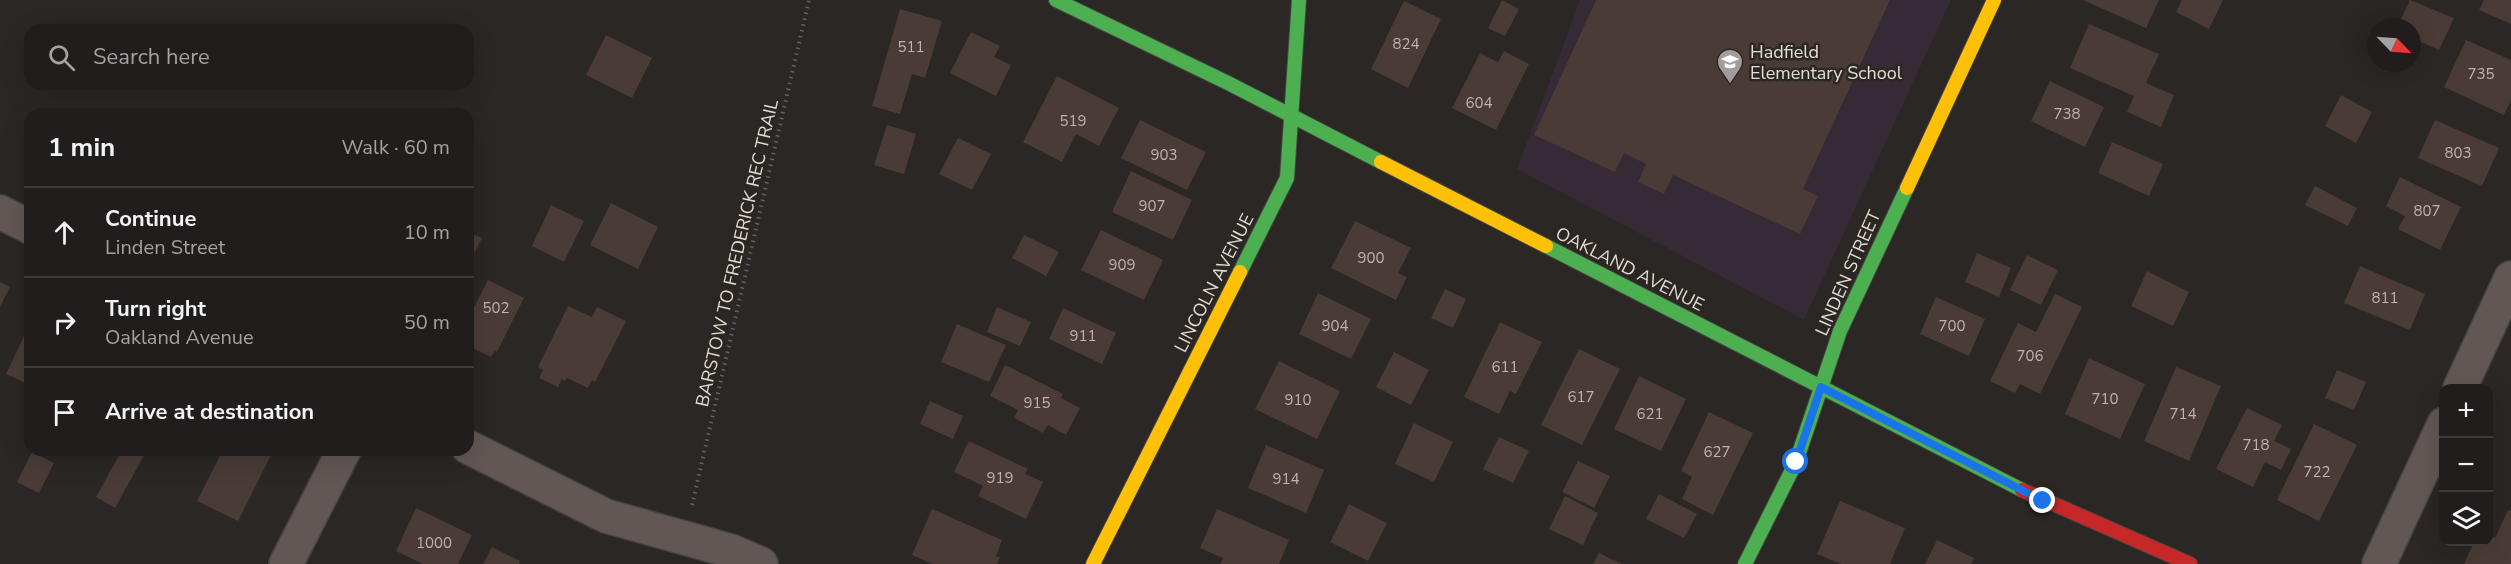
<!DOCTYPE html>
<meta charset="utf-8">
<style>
body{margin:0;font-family:"Nunito Sans",sans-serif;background:#282625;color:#f1f3f6}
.controls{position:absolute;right:18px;bottom:18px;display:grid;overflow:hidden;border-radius:12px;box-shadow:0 6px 24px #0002}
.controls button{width:54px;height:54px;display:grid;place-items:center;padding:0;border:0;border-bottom:2px solid #3d3b3b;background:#201d1c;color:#f1f3f6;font:30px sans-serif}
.compass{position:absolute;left:2367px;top:18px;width:54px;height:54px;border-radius:50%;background:#201d1c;box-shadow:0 6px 24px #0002;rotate:115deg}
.stop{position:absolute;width:18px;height:18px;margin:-14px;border:4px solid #1a73e8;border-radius:50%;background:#fff}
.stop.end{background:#1a73e8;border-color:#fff;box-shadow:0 2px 6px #0008}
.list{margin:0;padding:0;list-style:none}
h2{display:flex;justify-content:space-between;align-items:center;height:78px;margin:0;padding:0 24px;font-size:26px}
h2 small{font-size:20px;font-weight:400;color:#a2a2a3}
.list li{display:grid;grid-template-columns:39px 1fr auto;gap:18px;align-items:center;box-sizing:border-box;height:90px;padding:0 24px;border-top:2px solid #3d3b3b}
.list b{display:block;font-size:22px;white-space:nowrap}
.list p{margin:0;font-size:20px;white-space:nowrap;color:#a2a2a3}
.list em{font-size:20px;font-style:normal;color:#a2a2a3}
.icon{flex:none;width:33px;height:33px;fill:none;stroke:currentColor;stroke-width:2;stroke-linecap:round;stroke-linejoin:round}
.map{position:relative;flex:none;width:2511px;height:564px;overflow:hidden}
.search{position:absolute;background:#201d1c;box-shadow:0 6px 24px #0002;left:24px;top:24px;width:450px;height:66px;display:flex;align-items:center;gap:15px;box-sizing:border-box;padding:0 21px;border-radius:18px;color:#a2a2a3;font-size:22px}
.panel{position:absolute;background:#201d1c;box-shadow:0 6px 24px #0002;left:24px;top:108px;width:450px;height:348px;border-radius:18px}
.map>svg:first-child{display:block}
.education{fill:#352a35}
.building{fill:#4a3b36}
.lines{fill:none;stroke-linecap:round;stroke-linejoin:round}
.street-casing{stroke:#464443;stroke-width:36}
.fast-casing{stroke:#464443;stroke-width:16}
.slow-casing{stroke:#464443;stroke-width:16}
.jam-casing{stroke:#464443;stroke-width:16}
.path{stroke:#675f5d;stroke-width:4;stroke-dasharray:1.5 4.5;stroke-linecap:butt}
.street{stroke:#635755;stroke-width:33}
.fast{stroke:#4caf50;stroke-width:14}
.slow{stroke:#ffc107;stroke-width:14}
.jam{stroke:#c62828;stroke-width:14}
.route{stroke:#1a73e8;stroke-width:8}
.labels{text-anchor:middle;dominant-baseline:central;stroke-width:5;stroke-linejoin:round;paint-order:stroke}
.number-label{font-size:15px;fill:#bbb4b0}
.poi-label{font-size:18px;fill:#e1dcd9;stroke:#2d2722;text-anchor:start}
.street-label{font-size:18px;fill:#e1dcd9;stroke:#2d2722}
</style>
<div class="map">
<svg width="2511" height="564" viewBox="0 0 2511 564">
<rect width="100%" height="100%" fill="#2a2725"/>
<path class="education" d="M1580 0H1951L1804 320 1517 169Z"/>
<path class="building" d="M1502 0 1519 9 1505 36 1488 28Z
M1596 0H1890L1803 189 1818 196 1800 234 1673 175 1664 194 1638 182 1646 164 1624 153 1615 172 1534 135Z
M2083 0H2159L2146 28Z
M2182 0H2223L2209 29 2176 12Z
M2410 0 2454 18 2439 50 2412 38V27H2397Z
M2484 0H2511V24L2479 10Z
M1404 1 1441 19 1408 88 1371 69Z
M900 9 942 21 925 78 912 74 900 114 872 106Z
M2089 24 2159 54 2146 83 2174 95 2161 127 2127 112 2134 96 2070 68Z
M971 32 1000 46 994 57 1011 65 996 96 950 73Z
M606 35 652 58 632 98 586 75Z
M2466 40 2511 60V100L2504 115 2444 87Z
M1504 51 1529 64 1496 130 1452 108 1480 53 1498 62Z
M1057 76 1119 108 1099 146 1076 134 1062 162 1023 142Z
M2050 81 2104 107 2085 147 2031 121Z
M2341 95 2372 112 2356 143 2325 126Z
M1140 120 1206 152 1187 190 1121 158Z
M2435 120 2499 148 2482 186 2418 158Z
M887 125 916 134 904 174 874 165Z
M958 138 991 154 972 190 939 174Z
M2112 142 2163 164 2149 196 2098 173Z
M1131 171 1192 200 1173 240 1112 212Z
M2400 177 2461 207 2440 250 2398 229 2405 216 2386 206Z
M2315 186 2357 208 2348 226 2305 205Z
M611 203 658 227 638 269 590 245Z
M551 205 584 221 564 262 532 246Z
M1355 221 1411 248 1398 273 1407 277 1396 300 1331 268Z
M1101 230 1163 260 1144 300 1081 270Z
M468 232 482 238 468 266Z
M1024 235 1059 252 1046 276 1012 258Z
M1977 253 2011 268 1999 297 1965 282Z
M2027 255 2058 270 2041 305 2010 290Z
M2360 266 2425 294 2410 330 2344 303Z
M2147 271 2189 292 2173 326 2131 306Z
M488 280 524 298 497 352 495 351 491 357 468 346V319Z
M0 282 10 287 0 307Z
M1445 289 1466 299 1453 328 1431 318Z
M1318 293 1371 319 1351 359 1299 334Z
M2055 294 2082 307 2040 394 2020 384 2015 393 1990 381 2018 323 2036 332Z
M1936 297 1985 319 1969 356 1920 334Z
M568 306 592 317 597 307 626 321 595 382 592 380 588 388 567 378 565 381 562 379 558 387 539 378 543 370 538 367Z
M997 307 1031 322 1020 346 987 332Z
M1063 308 1116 333 1102 364 1049 339Z
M1500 322 1542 342 1516 394 1510 391 1499 414 1464 397Z
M30 324V385L6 374Z
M957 324 1006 345 989 382 941 362Z
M1579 349 1620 369 1582 445 1541 425Z
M1394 352 1429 370 1411 405 1376 387Z
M2089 358 2145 384 2120 439 2065 414Z
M1279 361 1340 391 1317 439 1255 409Z
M1005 365 1063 394 1061 398 1080 408 1066 435 1048 425 1043 433 1014 418 1018 410 990 396Z
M2176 367 2221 386 2189 461 2144 441Z
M2337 370 2366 382 2354 410 2325 398Z
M1639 376 1686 399 1661 451 1614 429Z
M930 401 963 416 953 439 920 424Z
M2247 408 2282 425 2274 441 2291 449 2281 470 2265 462 2253 487 2216 469Z
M1709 412 1753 433 1713 515 1682 499 1692 477 1681 471Z
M1414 423 1453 442 1434 482 1395 464Z
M2314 424 2357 445 2319 521 2277 500Z
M1499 437 1529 451 1513 483 1483 469Z
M969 441 1028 469 1025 474 1043 482 1026 519 978 496 983 486 954 472Z
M1266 445 1324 470 1306 513 1248 488Z
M122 450H147L115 508 96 497Z
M223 450H265L264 452 271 455 238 521 197 501Z
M32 452 54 463 39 493 17 482Z
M1578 461 1610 476 1594 508 1562 492Z
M1659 494 1697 514 1684 538 1646 519Z
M1565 496 1598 513 1583 545 1549 529Z
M1840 501 1905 528 1890 564H1841L1817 554Z
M1349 504 1387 523 1368 561 1330 542Z
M416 508 472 535 458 564H423L396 551Z
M932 509 1002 540 996 556 1000 557 997 564H933L912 555Z
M1217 509 1289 540 1279 564H1220L1223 558 1200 548Z
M2508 510 2511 511V564H2464L2474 542H2488V536L2495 538Z
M1937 540 1974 558 1971 564H1925Z
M492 547 520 561 519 564H483Z
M1599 553 1622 564H1593Z"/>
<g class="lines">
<defs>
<path id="street" d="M0 212 30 227
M2460 388 2511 278
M468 447 606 516 731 551 761 564
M286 564 344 450
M2379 564 2444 424"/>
<path id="fast" d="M1056 0 1228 83 1381 162
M1546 246 2022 490
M1240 272 1287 178 1299 0
M1745 564 1796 462 1840 331 1907 188"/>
<path id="slow" d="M1381 162 1546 246
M1907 188 1994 0
M1093 564 1240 272"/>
<path id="jam" d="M2022 490 2190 564"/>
</defs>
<use href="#street" class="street-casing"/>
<use href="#fast" class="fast-casing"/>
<use href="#slow" class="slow-casing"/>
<use href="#jam" class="jam-casing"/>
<path class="path" d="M692 505 809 0"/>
<use href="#street" class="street"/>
<use href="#fast" class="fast"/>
<use href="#slow" class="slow"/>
<use href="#jam" class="jam"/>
</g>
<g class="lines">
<path class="route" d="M1796 462 1821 387 2043 501"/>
</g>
<defs>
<symbol id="school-pin" viewBox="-11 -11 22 30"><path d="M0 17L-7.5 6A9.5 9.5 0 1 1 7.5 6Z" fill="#a19d9a" stroke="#2d2722"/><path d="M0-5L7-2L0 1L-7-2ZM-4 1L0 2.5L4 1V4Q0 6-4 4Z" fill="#fff"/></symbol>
</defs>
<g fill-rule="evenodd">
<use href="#school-pin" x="1715" y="47" width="30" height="40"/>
</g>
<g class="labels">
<g class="number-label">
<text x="1406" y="44">824</text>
<text x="911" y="47">511</text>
<text x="2481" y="74">735</text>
<text x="1479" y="103">604</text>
<text x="2067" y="114">738</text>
<text x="1073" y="121">519</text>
<text x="2458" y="153">803</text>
<text x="1164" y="155">903</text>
<text x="1152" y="206">907</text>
<text x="2427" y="211">807</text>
<text x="1371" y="258">900</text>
<text x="1122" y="265">909</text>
<text x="2385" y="298">811</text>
<text x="496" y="308">502</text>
<text x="1335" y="326">904</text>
<text x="1952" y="326">700</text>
<text x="1083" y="336">911</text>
<text x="2030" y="356">706</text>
<text x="1505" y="367">611</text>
<text x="1581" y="397">617</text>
<text x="2105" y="399">710</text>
<text x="1298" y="400">910</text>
<text x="1037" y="403">915</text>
<text x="1650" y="414">621</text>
<text x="2183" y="414">714</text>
<text x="2256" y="445">718</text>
<text x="1717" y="452">627</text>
<text x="2317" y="472">722</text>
<text x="1000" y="478">919</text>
<text x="1286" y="479">914</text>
<text x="434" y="543">1000</text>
</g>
<g class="poi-label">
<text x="1750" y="52">Hadfield<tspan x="1750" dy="21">Elementary School</tspan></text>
</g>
<g class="street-label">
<text transform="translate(737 253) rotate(-77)">BARSTOW TO FREDERICK REC TRAIL</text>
<text transform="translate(1630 269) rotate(27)">OAKLAND AVENUE</text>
<text transform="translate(1848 273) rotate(-66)">LINDEN STREET</text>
<text transform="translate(1214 283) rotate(-63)">LINCOLN AVENUE</text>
</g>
</g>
</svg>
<div class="controls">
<button>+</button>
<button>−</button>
<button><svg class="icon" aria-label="layers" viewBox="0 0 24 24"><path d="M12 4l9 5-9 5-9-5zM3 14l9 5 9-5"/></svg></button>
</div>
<svg class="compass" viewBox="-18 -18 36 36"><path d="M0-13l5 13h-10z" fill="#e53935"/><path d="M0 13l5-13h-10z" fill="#a2a2a3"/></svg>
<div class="stop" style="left:1796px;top:462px"></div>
<div class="stop end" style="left:2043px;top:501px"></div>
<div class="search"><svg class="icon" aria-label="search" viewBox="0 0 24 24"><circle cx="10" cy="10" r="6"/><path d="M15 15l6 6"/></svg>Search here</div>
<section class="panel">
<h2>1 min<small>Walk · 60 m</small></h2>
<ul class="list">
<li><svg class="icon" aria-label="ahead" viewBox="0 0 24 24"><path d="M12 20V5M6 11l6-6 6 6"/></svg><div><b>Continue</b><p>Linden Street</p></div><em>10 m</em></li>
<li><svg class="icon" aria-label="right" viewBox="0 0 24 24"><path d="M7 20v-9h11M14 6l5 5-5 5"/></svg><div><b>Turn right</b><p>Oakland Avenue</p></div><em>50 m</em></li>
<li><svg class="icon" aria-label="arrive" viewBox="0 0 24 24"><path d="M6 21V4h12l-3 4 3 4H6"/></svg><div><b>Arrive at destination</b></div></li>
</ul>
</section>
</div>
